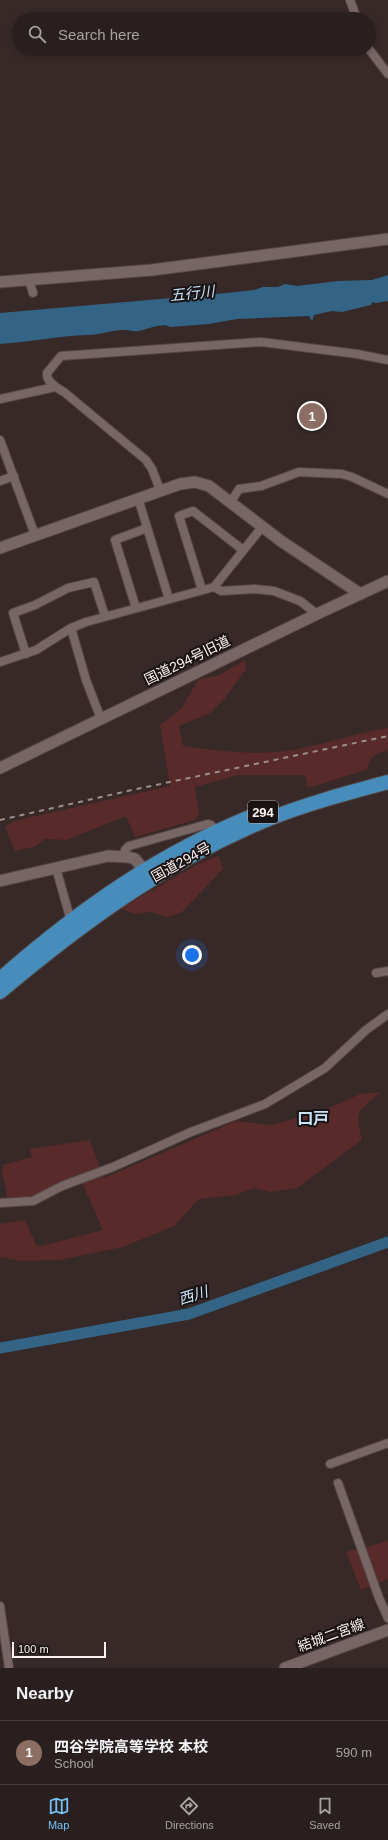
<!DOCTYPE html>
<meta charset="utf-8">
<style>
body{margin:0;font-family:Arial,"Noto Sans JP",sans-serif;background:#312727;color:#f1f3f6}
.scale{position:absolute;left:12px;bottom:10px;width:94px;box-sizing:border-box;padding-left:4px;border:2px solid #fbf1f0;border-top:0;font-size:11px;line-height:14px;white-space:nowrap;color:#fbf1f0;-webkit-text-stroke:3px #191313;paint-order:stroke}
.you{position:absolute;left:192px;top:955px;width:14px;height:14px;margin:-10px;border:3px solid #fff;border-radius:50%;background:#1a73e8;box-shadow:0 0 0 6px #1a73e833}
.badge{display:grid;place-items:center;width:26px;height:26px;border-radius:50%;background:#73c1f5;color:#fff;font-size:13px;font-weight:700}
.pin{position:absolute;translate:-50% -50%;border:2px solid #fff;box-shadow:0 1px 4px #0006}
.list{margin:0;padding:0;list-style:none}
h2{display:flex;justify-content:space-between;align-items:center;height:52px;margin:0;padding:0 16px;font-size:17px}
h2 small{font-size:13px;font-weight:400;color:#a5a2a4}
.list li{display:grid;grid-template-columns:26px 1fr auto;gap:12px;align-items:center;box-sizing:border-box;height:64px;padding:0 16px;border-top:1px solid #453d3c}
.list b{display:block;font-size:15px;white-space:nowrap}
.list p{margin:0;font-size:13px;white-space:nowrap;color:#a5a2a4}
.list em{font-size:13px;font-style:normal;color:#a5a2a4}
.icon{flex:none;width:22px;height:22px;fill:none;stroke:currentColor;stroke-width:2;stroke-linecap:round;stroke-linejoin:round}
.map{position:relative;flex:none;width:388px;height:1668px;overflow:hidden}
.search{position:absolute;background:#291f1e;box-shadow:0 2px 6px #0003;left:12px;right:12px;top:12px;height:44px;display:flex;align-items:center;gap:10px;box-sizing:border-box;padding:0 14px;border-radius:22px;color:#a5a2a4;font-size:15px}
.sheet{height:116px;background:#291f1e}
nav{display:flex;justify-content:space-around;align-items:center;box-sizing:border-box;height:56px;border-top:1px solid #453d3c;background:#291f1e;font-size:11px;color:#a5a2a4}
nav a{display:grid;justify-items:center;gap:2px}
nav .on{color:#73c1f5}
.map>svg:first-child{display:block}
.green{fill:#582a29}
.water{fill:#336485}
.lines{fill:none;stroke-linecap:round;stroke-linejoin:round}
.river{stroke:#336485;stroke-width:11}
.street-casing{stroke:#534746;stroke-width:10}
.secondary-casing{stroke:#534746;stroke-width:13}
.highway-casing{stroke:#534746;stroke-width:16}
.street{stroke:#776665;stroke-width:8}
.secondary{stroke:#776665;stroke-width:11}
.highway{stroke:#468dbb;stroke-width:14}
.rail{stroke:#9b8f8e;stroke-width:2;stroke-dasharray:5 5;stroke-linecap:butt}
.labels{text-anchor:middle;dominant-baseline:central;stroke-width:4;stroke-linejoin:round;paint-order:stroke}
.shield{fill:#191313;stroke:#b7aeae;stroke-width:1}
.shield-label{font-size:13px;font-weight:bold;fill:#fbf1f0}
.street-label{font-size:14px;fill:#fbf1f0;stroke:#191313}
.water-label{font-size:15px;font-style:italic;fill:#c7e4f9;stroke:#191313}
.quarter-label{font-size:16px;font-weight:bold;fill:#c7e2f6;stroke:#191313}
</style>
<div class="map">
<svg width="388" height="1668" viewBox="0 0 388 1668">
<rect width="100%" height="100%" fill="#372928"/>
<path class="green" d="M245 660 246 669 225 698 210 713 179 726 183 746C219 751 256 756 293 750 325 744 356 733 388 728V753L385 750 372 757 366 770 308 788 305 775H238L195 787 199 815 195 820 135 837 126 816 67 840 45 839 34 847 15 851 5 827 14 821 170 786 160 725 181 709 199 679 220 675Z
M219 856 223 869 181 913 167 917 151 912 134 914 121 908 200 863Z
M381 1092C359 1111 354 1109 362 1140L297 1188 271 1192 254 1188 236 1195 199 1199 174 1226 123 1247 59 1260 21 1261 0 1257V1224L25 1220 37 1247 103 1230 79 1176 31 1197 8 1199 2 1173 3 1165 32 1157 29 1149 90 1140 104 1178 236 1121 271 1125 320 1112 360 1094Z
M388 1541V1579L361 1590 346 1552Z"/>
<path class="water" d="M388 275V301L376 303 372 302 371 305 342 312 332 311 314 315 312 321 309 316 237 319 209 324 170 327C163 322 147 330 138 331 132 332 128 329 123 330 112 330 100 335 87 335 59 336 29 342 0 344V313L217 294 254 290 263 287H278L285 284 297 286 338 281 372 280Z"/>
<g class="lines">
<path class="river" d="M0 1348 189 1314 388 1242"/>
<defs>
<path id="street" d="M350 0 357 19
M369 49 388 74
M29 280 33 293
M0 399 55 387
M0 440 35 535
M0 481 14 476
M160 490 152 469 146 460 64 392C57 388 46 382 47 373L61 356 261 342 357 354 388 360
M138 498 169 599
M231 502 239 489 261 486 299 472 342 474 352 477 388 494
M214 587 221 591 255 589 274 591 300 601 317 614
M202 590 179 516 193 511 243 550
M136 608 115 540 147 528
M71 628 86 680 101 719
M26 654 13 613 35 605 68 588 94 582 105 616
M0 662 36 650 71 628 86 622 214 587 262 527
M123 856 125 850 129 846 208 824 211 825 216 831
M56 868 69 914 72 919
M376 973 388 971
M0 1203 33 1201 62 1186 113 1167 191 1132 265 1104 325 1068 366 1030 388 1014
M330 1464 388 1443
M338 1483 379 1598 388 1618
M0 1606 9 1668"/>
<path id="secondary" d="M0 282 152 270 388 239
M0 548 180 484 195 482 209 486 281 541 359 593
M0 768 317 614 388 581
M0 881 108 856 128 857 135 859 150 877
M285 1668 388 1630"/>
<path id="highway" d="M0 979C80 909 160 852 260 813
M0 992C82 923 167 861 266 820 306 804 347 793 388 782"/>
</defs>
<use href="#street" class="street-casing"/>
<use href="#secondary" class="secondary-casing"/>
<use href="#highway" class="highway-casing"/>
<use href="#street" class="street"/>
<use href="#secondary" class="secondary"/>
<use href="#highway" class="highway"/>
<path class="rail" d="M0 820 132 790 388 736"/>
</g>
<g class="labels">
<rect class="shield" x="248" y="801" width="30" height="22" rx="3"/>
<g class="shield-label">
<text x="263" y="812">294</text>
</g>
<g class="street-label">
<text transform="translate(187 660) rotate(-26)">国道294号旧道</text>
<text transform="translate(181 862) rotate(-29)">国道294号</text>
<text transform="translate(331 1635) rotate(-20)">結城二宮線</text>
</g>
<g class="water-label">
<text transform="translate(192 293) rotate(-6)">五行川</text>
<text transform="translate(193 1295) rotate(-17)">西川</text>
</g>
<g class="quarter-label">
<text x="313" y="1118">口戸</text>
</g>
</g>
</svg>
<div class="scale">100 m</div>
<div class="you"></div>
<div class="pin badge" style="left:312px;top:416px;background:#8d6e63">1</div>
<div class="search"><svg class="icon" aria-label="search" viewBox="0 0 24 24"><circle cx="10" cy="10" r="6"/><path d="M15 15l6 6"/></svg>Search here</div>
</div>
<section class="sheet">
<h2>Nearby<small></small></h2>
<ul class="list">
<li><span class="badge" style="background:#8d6e63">1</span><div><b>四谷学院高等学校 本校</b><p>School</p></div><em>590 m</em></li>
</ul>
</section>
<nav>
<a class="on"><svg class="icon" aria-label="map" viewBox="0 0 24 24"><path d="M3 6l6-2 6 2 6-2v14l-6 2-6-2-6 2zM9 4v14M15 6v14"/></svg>Map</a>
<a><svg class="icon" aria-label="directions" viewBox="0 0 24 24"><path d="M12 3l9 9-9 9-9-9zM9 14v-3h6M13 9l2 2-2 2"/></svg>Directions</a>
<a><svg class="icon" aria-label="saved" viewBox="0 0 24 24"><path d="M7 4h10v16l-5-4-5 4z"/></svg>Saved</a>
</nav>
